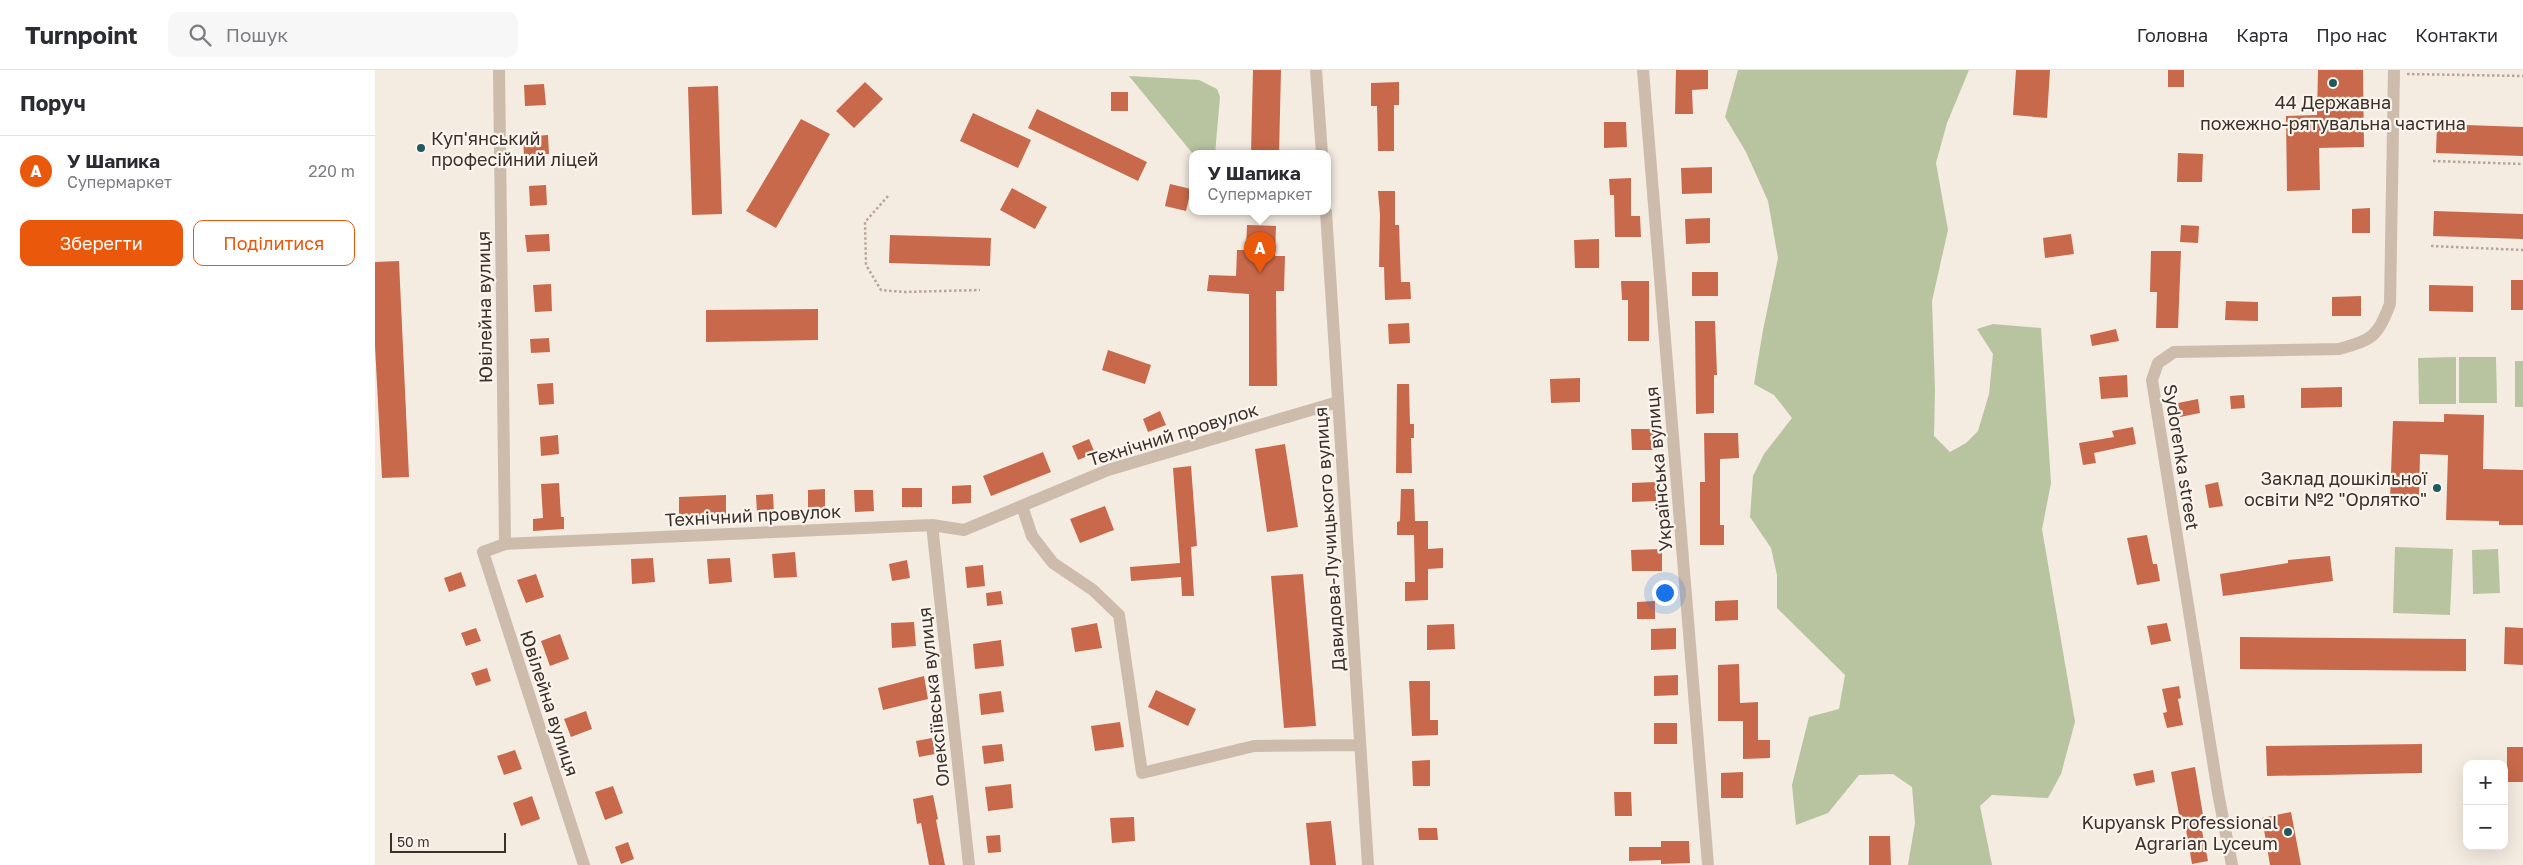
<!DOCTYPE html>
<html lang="uk">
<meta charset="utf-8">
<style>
body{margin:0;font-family:"Golos Text",sans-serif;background:#f7f7f7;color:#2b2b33}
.controls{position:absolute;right:15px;bottom:15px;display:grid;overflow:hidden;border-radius:10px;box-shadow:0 5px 20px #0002}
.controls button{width:45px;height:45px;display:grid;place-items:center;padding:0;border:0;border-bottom:1px solid #e1e1e2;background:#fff;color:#2b2b33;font:25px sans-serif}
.scale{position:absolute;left:15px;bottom:12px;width:116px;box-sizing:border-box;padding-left:5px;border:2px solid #3b302b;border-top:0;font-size:14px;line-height:18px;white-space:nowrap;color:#3b302b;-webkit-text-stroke:4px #fbf5ee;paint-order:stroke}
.you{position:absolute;left:1289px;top:522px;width:18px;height:18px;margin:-12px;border:4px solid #fff;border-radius:50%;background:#1a73e8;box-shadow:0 0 0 8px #1a73e833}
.badge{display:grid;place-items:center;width:32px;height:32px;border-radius:50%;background:#ea580c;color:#fff;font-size:16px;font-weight:700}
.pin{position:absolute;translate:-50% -41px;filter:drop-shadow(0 1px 2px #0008)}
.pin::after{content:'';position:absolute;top:26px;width:18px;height:15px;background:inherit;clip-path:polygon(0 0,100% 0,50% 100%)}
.popup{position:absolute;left:814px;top:80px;width:142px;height:65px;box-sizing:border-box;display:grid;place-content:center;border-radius:10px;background:#fff;filter:drop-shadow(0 1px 4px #0005);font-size:16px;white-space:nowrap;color:#7c7c81}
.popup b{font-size:19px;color:#2b2b33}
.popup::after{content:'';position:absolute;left:50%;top:100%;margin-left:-10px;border:10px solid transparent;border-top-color:#fff}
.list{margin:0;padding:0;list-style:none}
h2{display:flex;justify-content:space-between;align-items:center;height:65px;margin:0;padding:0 20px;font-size:21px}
h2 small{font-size:16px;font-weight:400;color:#7c7c81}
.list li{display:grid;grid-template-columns:32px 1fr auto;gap:15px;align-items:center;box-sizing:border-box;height:70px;padding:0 20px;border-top:1px solid #e1e1e2}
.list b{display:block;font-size:19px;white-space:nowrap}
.list p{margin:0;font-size:16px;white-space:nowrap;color:#7c7c81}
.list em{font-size:16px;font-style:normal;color:#7c7c81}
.actions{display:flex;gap:10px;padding:15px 20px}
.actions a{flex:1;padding:11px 0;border:1px solid #ea580c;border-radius:10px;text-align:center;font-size:18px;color:#ea580c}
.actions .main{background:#ea580c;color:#fff}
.icon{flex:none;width:28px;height:28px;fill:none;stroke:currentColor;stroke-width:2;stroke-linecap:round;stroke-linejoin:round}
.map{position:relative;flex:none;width:2148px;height:795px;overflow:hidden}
header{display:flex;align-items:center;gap:30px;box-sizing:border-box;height:70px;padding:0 25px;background:#fff;border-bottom:1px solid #e1e1e2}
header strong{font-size:24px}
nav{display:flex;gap:28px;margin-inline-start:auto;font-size:18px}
.search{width:350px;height:45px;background:#f7f7f7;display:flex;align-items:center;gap:12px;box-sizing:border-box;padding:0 18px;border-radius:10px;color:#7c7c81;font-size:19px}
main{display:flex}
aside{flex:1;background:#fff}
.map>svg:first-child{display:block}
.green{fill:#b8c4a0}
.building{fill:#c8694b}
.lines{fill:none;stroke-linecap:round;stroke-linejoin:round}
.path{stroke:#b9a596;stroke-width:2.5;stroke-dasharray:2.5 2.5;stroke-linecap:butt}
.minor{stroke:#cdbbac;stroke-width:12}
.poi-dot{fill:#1f5a5e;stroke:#fbf5ee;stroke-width:2}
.labels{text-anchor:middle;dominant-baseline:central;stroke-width:4.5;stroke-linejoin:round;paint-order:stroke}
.poi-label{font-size:18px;fill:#3b302b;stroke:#fbf5ee;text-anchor:end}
.street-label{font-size:18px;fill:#3b302b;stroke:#fbf5ee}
</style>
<header>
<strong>Turnpoint</strong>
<div class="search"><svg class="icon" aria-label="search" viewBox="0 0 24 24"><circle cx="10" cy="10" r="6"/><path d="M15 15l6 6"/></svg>Пошук</div>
<nav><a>Головна</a><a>Карта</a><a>Про нас</a><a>Контакти</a></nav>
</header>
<main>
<aside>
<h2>Поруч<small></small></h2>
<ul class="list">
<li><span class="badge">A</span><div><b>У Шапика</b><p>Супермаркет</p></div><em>220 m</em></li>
</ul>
<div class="actions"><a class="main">Зберегти</a><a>Поділитися</a></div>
</aside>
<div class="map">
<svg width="2148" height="795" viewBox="0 0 2148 795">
<rect width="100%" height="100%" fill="#f4ebe1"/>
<path class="green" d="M1363 0H1594L1572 53 1561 93 1573 160 1557 231 1560 321 1559 366 1575 382 1591 373 1603 361 1614 324 1618 284 1602 259 1618 254 1666 258 1676 413 1667 459 1700 652 1686 704 1673 728 1617 725 1605 736 1617 795H1533L1540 753 1537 717 1518 704 1484 705 1453 743 1421 755 1417 715 1434 647 1464 639 1470 605 1402 538V505L1396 478 1375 447 1378 406 1389 384 1417 348 1399 325 1379 314 1388 260 1403 188 1393 131 1371 82 1350 47Z
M754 6 824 10 842 19 845 27 840 84H818Z
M2081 287V334H2044L2043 288Z
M2084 287H2121L2122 333H2084Z
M2140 291H2148V337H2140Z
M2020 477 2078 479 2075 545 2018 543Z
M2123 479 2125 523 2098 524 2097 480Z"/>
<path class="building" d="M878 0H906L904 84H876Z
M1301 0H1333V19L1317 20 1318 44H1300Z
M1641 0H1675L1672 48 1638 45Z
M1793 0H1809V17H1793Z
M1943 0H1988L1989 77 1944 78 1945 120 1912 121 1911 46 1942 45Z
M490 12 508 29 479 58 461 41Z
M1024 12V35H1019V81H1003L1002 36H996V13Z
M169 14 171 35 150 36 149 15Z
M343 16 347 144 317 145 313 17Z
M736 22H753V41H736Z
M662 39 772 92 763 111 653 58Z
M598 43 656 70 643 98 585 71Z
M426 49 455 64 401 158 371 141Z
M1229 52H1251L1252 77 1229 78Z
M2062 54 2148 57V86L2061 83Z
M173 65 174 84 149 86 148 67Z
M1803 83 1828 84 1827 112H1802Z
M1337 97V123L1307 124 1306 98Z
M1256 108V146H1265L1266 167H1240L1239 125H1235L1234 109Z
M795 114 816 119 811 141 790 136Z
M171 115 172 135 155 136 154 116Z
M637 118 672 137 660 159 625 140Z
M1003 121H1020V155H1024L1026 212H1035L1036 229 1010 230 1009 197H1004L1005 145Z
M1995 138V163H1977V139Z
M2059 141 2148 144V169L2058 166Z
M1335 148V173L1311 174 1310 149Z
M872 155 901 156 900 186H910L909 221H901L902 316H874V224L832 221 834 205 861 206 862 180H871Z
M1806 155 1824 156 1823 173 1805 172Z
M174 164 175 181 152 182 150 165Z
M1696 164 1699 184 1670 188 1668 168Z
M515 165 616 168 615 196 514 193Z
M1224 169V198H1200L1199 170Z
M1776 181H1806L1803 258H1781L1782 222H1775Z
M24 191 34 407 7 408 0 276V192Z
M1317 202H1343V226H1317Z
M2136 210H2148V240H2136Z
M1246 211H1274V271H1253V230H1247Z
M176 214 177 241 160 242 158 215Z
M2054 215 2098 216V242L2054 241Z
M1986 226V246H1957V227Z
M1851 231 1883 232V251L1850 250Z
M443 239V270L331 272V240Z
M1320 251H1340L1342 305H1339V343L1321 344Z
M1034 253 1035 273 1014 274 1013 254Z
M1741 259 1744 271 1717 276 1715 265Z
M174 268 175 282 156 283 155 269Z
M733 280 776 295 770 314 727 300Z
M1752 305 1753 327 1726 329 1724 307Z
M1205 308V332L1176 333 1175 309Z
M178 313 179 334 164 335 162 314Z
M1022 314H1034L1035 354H1039V368H1036L1037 403H1021Z
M1967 317V337L1926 338V318Z
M1869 325 1870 338 1856 339 1855 326Z
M1823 329 1825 343 1805 347 1803 333Z
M785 341 791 355 773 362 768 349Z
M2069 344 2109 345 2108 399 2148 400V455H2124V451L2071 450 2073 385 2045 384 2044 430 2015 429 2018 351 2069 352Z
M1758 357 1761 374 1719 383 1721 393 1708 395 1704 373 1739 367 1737 361Z
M1256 359H1282V380H1257Z
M1329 363H1363L1364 388 1345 389V455H1349V475H1325V412H1330Z
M183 365 184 384 166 386 165 367Z
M714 369 720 383 703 390 697 376Z
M910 374 923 457 892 462 880 379Z
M668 382 676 402 616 426 608 406Z
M816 396 822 476 816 477 819 526H807L806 507 756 511 755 497 805 493 798 398Z
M1281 412V431L1257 432V413Z
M1843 412 1848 436 1834 438 1830 415Z
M184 413 186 447H189V459L158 461V449L168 448 166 414Z
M596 415V433L577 434V416Z
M527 418H547V437H527Z
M450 419V441H433V420Z
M1026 419H1039L1040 451H1053V479L1068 478V498L1053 499V530L1030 531V512H1040L1039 465H1022V452L1025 451Z
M479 420H498L499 441 480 442Z
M398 424 399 443H382L381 425Z
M351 425V445L304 448V427Z
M730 436 739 460 705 473 695 449Z
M1772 465 1778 494H1782L1785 511 1762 515 1752 468Z
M1287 479V501H1257L1256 480Z
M420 482 422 507 399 508 397 484Z
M1955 486 1958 511 1848 526 1845 504 1913 493V490Z
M278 488 280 512 257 514 256 489Z
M355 488 357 512 334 514 332 489Z
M532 490 535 508 517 511 514 494Z
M608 495 610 516 592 518 590 497Z
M86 502 91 516 74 522 69 508Z
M161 504 169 527 151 533 142 510Z
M928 504 941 656 909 658 896 506Z
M626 521 628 534 612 536 611 523Z
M1363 530V550L1340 551V531Z
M1280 531V549H1262V532Z
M539 552 541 576 517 578 516 553Z
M722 553 727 578 700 582 696 558Z
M1792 553 1796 571 1776 575 1772 556Z
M1079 554 1080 579 1052 580V555Z
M2130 557 2148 558V595L2129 594Z
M101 558 106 571 91 576 86 563Z
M1301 558V579L1276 580V559Z
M185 564 194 589 175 596 166 571Z
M1865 567 2091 569V601L1865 599Z
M626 570 629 596 600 599 598 574Z
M1364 594 1365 633 1383 632V670H1395V688L1368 689V651H1343V595Z
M112 598 116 611 101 616 96 603Z
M1303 605V625L1279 626V606Z
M549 606 553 629 508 640 503 618Z
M1034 611H1055V650H1063V665L1037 666Z
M1804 616 1806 628 1803 629 1808 655 1792 658 1788 643 1792 642 1787 619Z
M781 620 821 639 813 656 773 637Z
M626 621 629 642 606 645 604 624Z
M211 641 217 659 196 667 189 649Z
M745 652 749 677 720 681 716 656Z
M1279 653H1302V674H1279Z
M557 668 560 684 544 687 541 671Z
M627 674 629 691 609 694 607 676Z
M2047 674V703L1892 706 1891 676Z
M2132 677H2148V712H2132Z
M140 680 147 699 129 705 122 686Z
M1055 690V716H1038L1037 691Z
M1820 697 1829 751H1825L1833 791 1817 794 1810 754 1806 755 1796 702Z
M1778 700 1780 712 1761 716 1758 704Z
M1368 702V728H1346V703Z
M636 714 638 738 613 741 610 717Z
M238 716 248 743 230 750 220 722Z
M1239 722H1256L1257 746H1240Z
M558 725 563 749 561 750 570 795H554L546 753 542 754 538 729Z
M157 726 165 749 146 756 138 733Z
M1916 742 1926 795H1895L1887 748Z
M759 747 760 771 737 773 735 748Z
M956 751 961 795H935L931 753Z
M1043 758H1062L1063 770H1044Z
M625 765 626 782 613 783 611 766Z
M1494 766H1515L1516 795H1494Z
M1286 771H1314L1315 793 1286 794V790L1254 791V777H1286Z
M253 772 259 789 246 794 240 777Z"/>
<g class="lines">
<path class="path" d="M2032 4 2148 6
M2058 91 2148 94
M513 126 490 152 491 195 506 220 529 222 605 220
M918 144 919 142
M2056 176 2148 180"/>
<path class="minor" d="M124 0 130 474
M941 0 947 84
M1268 0 1333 795
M951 142 993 795
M647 436 657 466 678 493 718 520 744 545 767 703 879 676 985 675
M557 455 594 795
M209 795 108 482 130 474 557 455 589 460 733 400 963 332
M1857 795 1843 723 1777 310 1783 293 1799 282 1964 279C1999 269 2002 267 2015 234L2019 0"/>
</g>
<g class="poi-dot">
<circle cx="1958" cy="13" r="5"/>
<circle cx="46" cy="78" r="5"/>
<circle cx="2062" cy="418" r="5"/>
<circle cx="1913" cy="762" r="5"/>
</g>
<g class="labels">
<g class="poi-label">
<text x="1958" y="32" text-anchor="middle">44 Державна<tspan x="1958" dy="21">пожежно-рятувальна частина</tspan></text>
<text x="56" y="68" text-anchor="start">Куп'янський<tspan x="56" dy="21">професійний ліцей</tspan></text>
<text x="2052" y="408">Заклад дошкільної<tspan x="2052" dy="21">освіти №2 "Орлятко"</tspan></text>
<text x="1903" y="752">Kupyansk Professional<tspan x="1903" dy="21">Agrarian Lyceum</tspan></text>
</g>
<g class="street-label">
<text transform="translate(109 237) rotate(-91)">Ювілейна вулиця</text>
<text transform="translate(798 364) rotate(-17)">Технічний провулок</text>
<text transform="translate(1807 387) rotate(81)">Sydorenka street</text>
<text transform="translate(1283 399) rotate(-95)">Українська вулиця</text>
<text transform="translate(378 445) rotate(-3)">Технічний провулок</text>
<text transform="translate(954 469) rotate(-94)">Давидова-Лучицького вулиця</text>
<text transform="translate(558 627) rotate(-96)">Олексіївська вулиця</text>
<text transform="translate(175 633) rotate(72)">Ювілейна вулиця</text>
</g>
</g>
</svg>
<div class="controls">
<button>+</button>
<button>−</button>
</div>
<div class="scale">50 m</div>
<div class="you"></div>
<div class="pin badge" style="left:885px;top:203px">A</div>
<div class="popup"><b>У Шапика</b>Супермаркет</div>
</div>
</main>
